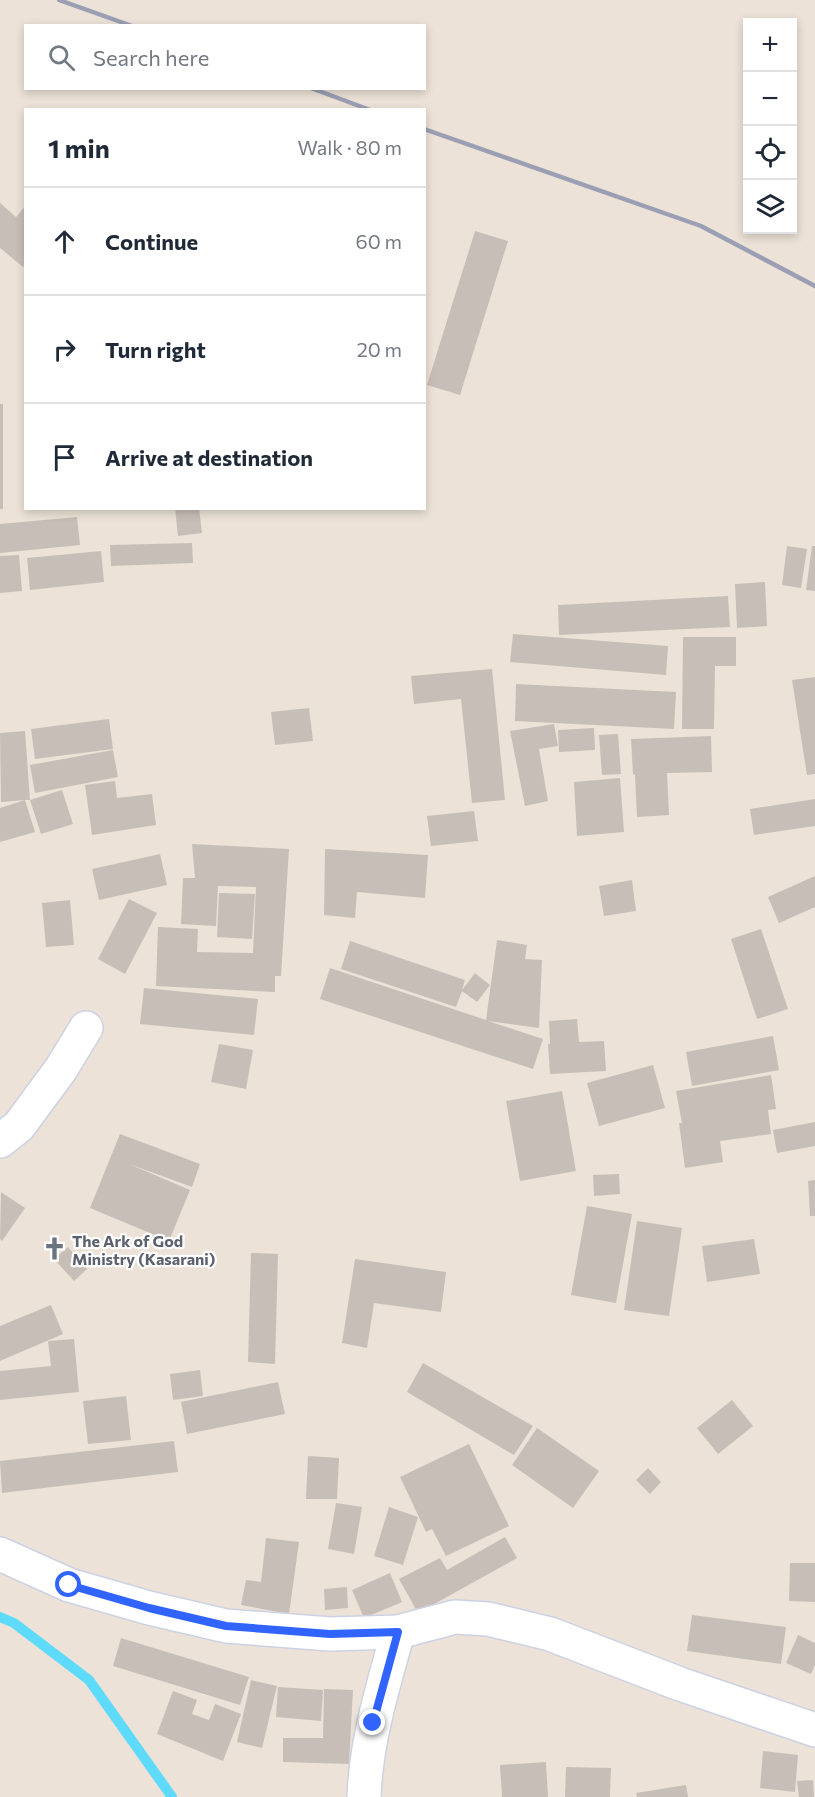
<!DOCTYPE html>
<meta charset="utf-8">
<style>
body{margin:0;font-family:Commissioner,sans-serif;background:#f6f6f7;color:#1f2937}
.controls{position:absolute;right:18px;top:18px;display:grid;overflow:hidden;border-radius:0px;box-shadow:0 3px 9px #0003}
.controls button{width:54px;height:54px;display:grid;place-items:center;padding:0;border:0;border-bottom:2px solid #e0e1e3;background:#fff;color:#1f2937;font:30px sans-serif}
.stop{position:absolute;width:18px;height:18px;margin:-14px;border:4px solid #3164ff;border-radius:50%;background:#fff}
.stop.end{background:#3164ff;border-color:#fff;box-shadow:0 2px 6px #0008}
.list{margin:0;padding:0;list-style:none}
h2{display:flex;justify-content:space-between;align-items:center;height:78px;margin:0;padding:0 24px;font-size:26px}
h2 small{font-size:20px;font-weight:400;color:#747a83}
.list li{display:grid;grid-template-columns:39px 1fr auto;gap:18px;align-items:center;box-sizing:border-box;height:108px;padding:0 24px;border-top:2px solid #e0e1e3}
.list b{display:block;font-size:22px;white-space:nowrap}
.list em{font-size:20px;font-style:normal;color:#747a83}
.icon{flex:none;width:33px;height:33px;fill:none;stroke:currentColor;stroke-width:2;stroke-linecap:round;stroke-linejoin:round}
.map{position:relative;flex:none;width:815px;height:1797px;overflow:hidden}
.search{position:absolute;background:#fff;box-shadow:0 3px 9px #0003;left:24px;top:24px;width:402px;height:66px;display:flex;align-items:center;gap:15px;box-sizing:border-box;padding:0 21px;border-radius:0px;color:#747a83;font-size:22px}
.panel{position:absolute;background:#fff;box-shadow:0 3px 9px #0003;left:24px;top:108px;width:402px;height:402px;border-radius:0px}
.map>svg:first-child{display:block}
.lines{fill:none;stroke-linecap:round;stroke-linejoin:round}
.stream{stroke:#5edafa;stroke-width:10}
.building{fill:#c7bfb7}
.street-casing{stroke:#ccd2e3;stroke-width:36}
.secondary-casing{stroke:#ccd2e3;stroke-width:36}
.street{stroke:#fff;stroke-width:33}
.secondary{stroke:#fff;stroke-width:33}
.rail{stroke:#9a9fb4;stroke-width:4.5}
.route{stroke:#3164ff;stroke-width:8}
.labels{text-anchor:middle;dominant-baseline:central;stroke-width:4.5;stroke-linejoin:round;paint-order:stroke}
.worship-label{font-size:16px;font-weight:bold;fill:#5b616d;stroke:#fff;text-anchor:start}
</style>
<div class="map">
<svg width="815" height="1797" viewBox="0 0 815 1797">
<rect width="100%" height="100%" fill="#ece2d7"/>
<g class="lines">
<path class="stream" d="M0 1617 14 1623 89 1680 172 1797"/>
</g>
<path class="building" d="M0 203 16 217 26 205V263L23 267 0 248Z
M475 231 508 241 460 395 427 385Z
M0 404H3V509H0Z
M175 508H199L202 533 178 536Z
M77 517 80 545 0 553V524Z
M192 543 193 563 111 566 110 545Z
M787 546 807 549 801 588 782 585Z
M812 546H815V591L806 590Z
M101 551 104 582 30 590 27 558Z
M19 555 22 591 0 593V556Z
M765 582 767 626 737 628 735 584Z
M728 596 730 627 559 635 558 605Z
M513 634 668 646 666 675 510 662Z
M683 637H736V666H715L714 729H682Z
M492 669 505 800 472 803 461 699 414 704 411 676Z
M815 677V774L807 775 792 680Z
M516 684 676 692 674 729 515 721Z
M309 708 313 741 275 745 271 712Z
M109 719 113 749 35 759 31 729Z
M554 724 558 746 539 749 548 801 525 806 510 731Z
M594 728 595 750 559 752 558 730Z
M25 731 30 800H25L35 832 0 842V808L25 800 1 802 0 733Z
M618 734 621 774 602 775 599 735Z
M711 736 712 772 667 773 669 815 637 817 635 775 633 774 631 739Z
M113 750 118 777 35 793 30 765Z
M620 778 624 832 577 836 574 782Z
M115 781 117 798 152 794 156 825 92 835 85 785Z
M62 790 73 824 41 834 30 800Z
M815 799V826L754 835 750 809Z
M474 811 478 841 431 846 427 816Z
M192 844 289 849 281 976H275V992L156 986 158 927 198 929 197 952 253 953 256 887 218 886 216 926 181 924 183 878H195Z
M325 849 428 855 425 898 357 892 355 918 324 915Z
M160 854 167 885 99 900 92 869Z
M815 876V907L779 923 768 897Z
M632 880 636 911 604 916 599 886Z
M219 893 255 894 252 939 217 937Z
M129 899 157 913 125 974 98 959Z
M70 900 74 945 46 947 42 903Z
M761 929 788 1009 757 1019 731 939Z
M497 940 527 945 525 959 542 960 539 1028 488 1021 543 1039 533 1069 320 999 330 968 486 1020Z
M350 941 465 980 462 990 475 973 490 985 477 1002 462 991 456 1007 341 969Z
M144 988 258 999 254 1035 140 1024Z
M577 1019 579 1042 604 1041 606 1071 550 1074 548 1044H550L549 1021Z
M773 1036 779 1070 692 1086 686 1052Z
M219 1044 253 1050 246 1089 211 1082Z
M653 1065 665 1108 599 1126 587 1083Z
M771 1075 776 1109 768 1110 771 1134 720 1141 723 1162 685 1168 679 1123H682L676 1091Z
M562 1091 576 1171 520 1181 506 1101Z
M815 1122V1146L777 1153 773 1130Z
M120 1134 200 1164 192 1187 129 1164 190 1190 169 1241 90 1208Z
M619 1174 620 1194 594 1196 593 1175Z
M815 1180V1216H810L808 1181Z
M1 1192 25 1208 2 1241 0 1239Z
M587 1206 632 1214 616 1303 571 1295Z
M637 1221 682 1228 669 1316 624 1310Z
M754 1239 760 1274 707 1282 702 1246Z
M68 1247 87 1269 74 1281 54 1259Z
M251 1253 278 1254 275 1364 248 1362Z
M355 1259 446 1272 441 1312 374 1303 367 1348 342 1343Z
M51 1305 63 1334 0 1361V1326Z
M74 1339 79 1392 0 1400V1371L51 1366 48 1341Z
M423 1363 533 1426 514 1455 407 1392Z
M200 1370 203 1396 173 1400 170 1374Z
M278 1382 285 1414 187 1434 181 1402Z
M126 1396 131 1440 88 1444 83 1401Z
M732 1400 753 1426 718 1454 697 1428Z
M537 1428 599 1471 573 1508 512 1465Z
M174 1441 178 1472 2 1493 0 1461Z
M469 1444 509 1526 446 1556 432 1529 426 1532 400 1477Z
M308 1456 339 1458 337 1499H306Z
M648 1468 661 1482 650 1494 636 1480Z
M336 1503 362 1507 354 1554 328 1549Z
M389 1507 418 1517 403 1565 374 1556Z
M505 1537 517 1558 418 1613 399 1579 440 1558 447 1570Z
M266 1538 299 1542 289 1614 241 1605 246 1580 261 1582Z
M790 1563H815V1602L789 1601Z
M390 1573 402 1602 364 1618 352 1590Z
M347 1587 348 1608 325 1610 324 1589Z
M692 1615 786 1627 781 1664 687 1651Z
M798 1635 815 1643V1665L811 1674 786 1663Z
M121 1638 249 1677 240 1705 113 1666Z
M251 1680 277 1686 262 1748 237 1742Z
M278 1687 323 1690 321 1721 276 1717Z
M324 1689 353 1690 349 1764 283 1762V1738H323Z
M173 1691 197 1700 192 1714 209 1720 215 1704 241 1714 223 1761 157 1734Z
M763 1751 798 1755 795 1792 760 1788Z
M546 1762 548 1797H502L500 1765Z
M566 1767 611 1768 610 1797H565Z
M813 1780 814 1797H799L797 1781Z
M686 1785 688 1797H637L636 1793Z"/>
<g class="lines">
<defs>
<path id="street" d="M0 1141 19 1126 61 1069 86 1028
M364 1797C366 1740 383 1687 398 1632"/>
<path id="secondary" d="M0 1554 69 1585 149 1608 226 1626 330 1634 398 1632 455 1617 488 1619 550 1634 680 1684 815 1730"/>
</defs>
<use href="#street" class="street-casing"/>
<use href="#secondary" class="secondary-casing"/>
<use href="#street" class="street"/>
<use href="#secondary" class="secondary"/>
<path class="rail" d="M59 0 132 26
M311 88 370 110
M424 129 701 226 815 286"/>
</g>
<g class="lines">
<path class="route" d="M69 1585 149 1608 226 1626 330 1634 398 1632 373 1723"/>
</g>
<defs>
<symbol id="church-bare" viewBox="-9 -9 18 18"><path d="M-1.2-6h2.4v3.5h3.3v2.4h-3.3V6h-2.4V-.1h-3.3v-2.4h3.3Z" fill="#6b7280" stroke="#fff" stroke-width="2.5" paint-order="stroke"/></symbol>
</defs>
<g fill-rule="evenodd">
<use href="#church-bare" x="38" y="1232" width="33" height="33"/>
</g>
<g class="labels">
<g class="worship-label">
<text x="72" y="1240">The Ark of God<tspan x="72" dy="18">Ministry (Kasarani)</tspan></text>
</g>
</g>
</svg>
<div class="controls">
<button>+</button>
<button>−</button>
<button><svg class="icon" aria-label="locate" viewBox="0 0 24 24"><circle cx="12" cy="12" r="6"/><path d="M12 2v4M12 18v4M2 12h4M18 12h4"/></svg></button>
<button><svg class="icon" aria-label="layers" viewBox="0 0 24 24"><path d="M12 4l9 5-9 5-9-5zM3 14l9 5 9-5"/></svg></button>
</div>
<div class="stop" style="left:69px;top:1585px"></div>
<div class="stop end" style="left:373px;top:1723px"></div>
<div class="search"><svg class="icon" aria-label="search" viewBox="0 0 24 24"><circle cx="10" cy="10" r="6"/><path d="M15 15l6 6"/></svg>Search here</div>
<section class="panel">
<h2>1 min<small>Walk · 80 m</small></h2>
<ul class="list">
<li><svg class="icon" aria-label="ahead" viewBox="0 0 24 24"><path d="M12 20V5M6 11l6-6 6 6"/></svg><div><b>Continue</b></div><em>60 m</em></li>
<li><svg class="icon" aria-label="right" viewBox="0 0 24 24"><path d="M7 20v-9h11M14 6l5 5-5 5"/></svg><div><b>Turn right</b></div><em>20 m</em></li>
<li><svg class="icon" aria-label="arrive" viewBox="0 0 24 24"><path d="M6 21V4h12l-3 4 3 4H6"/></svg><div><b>Arrive at destination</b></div></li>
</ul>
</section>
</div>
